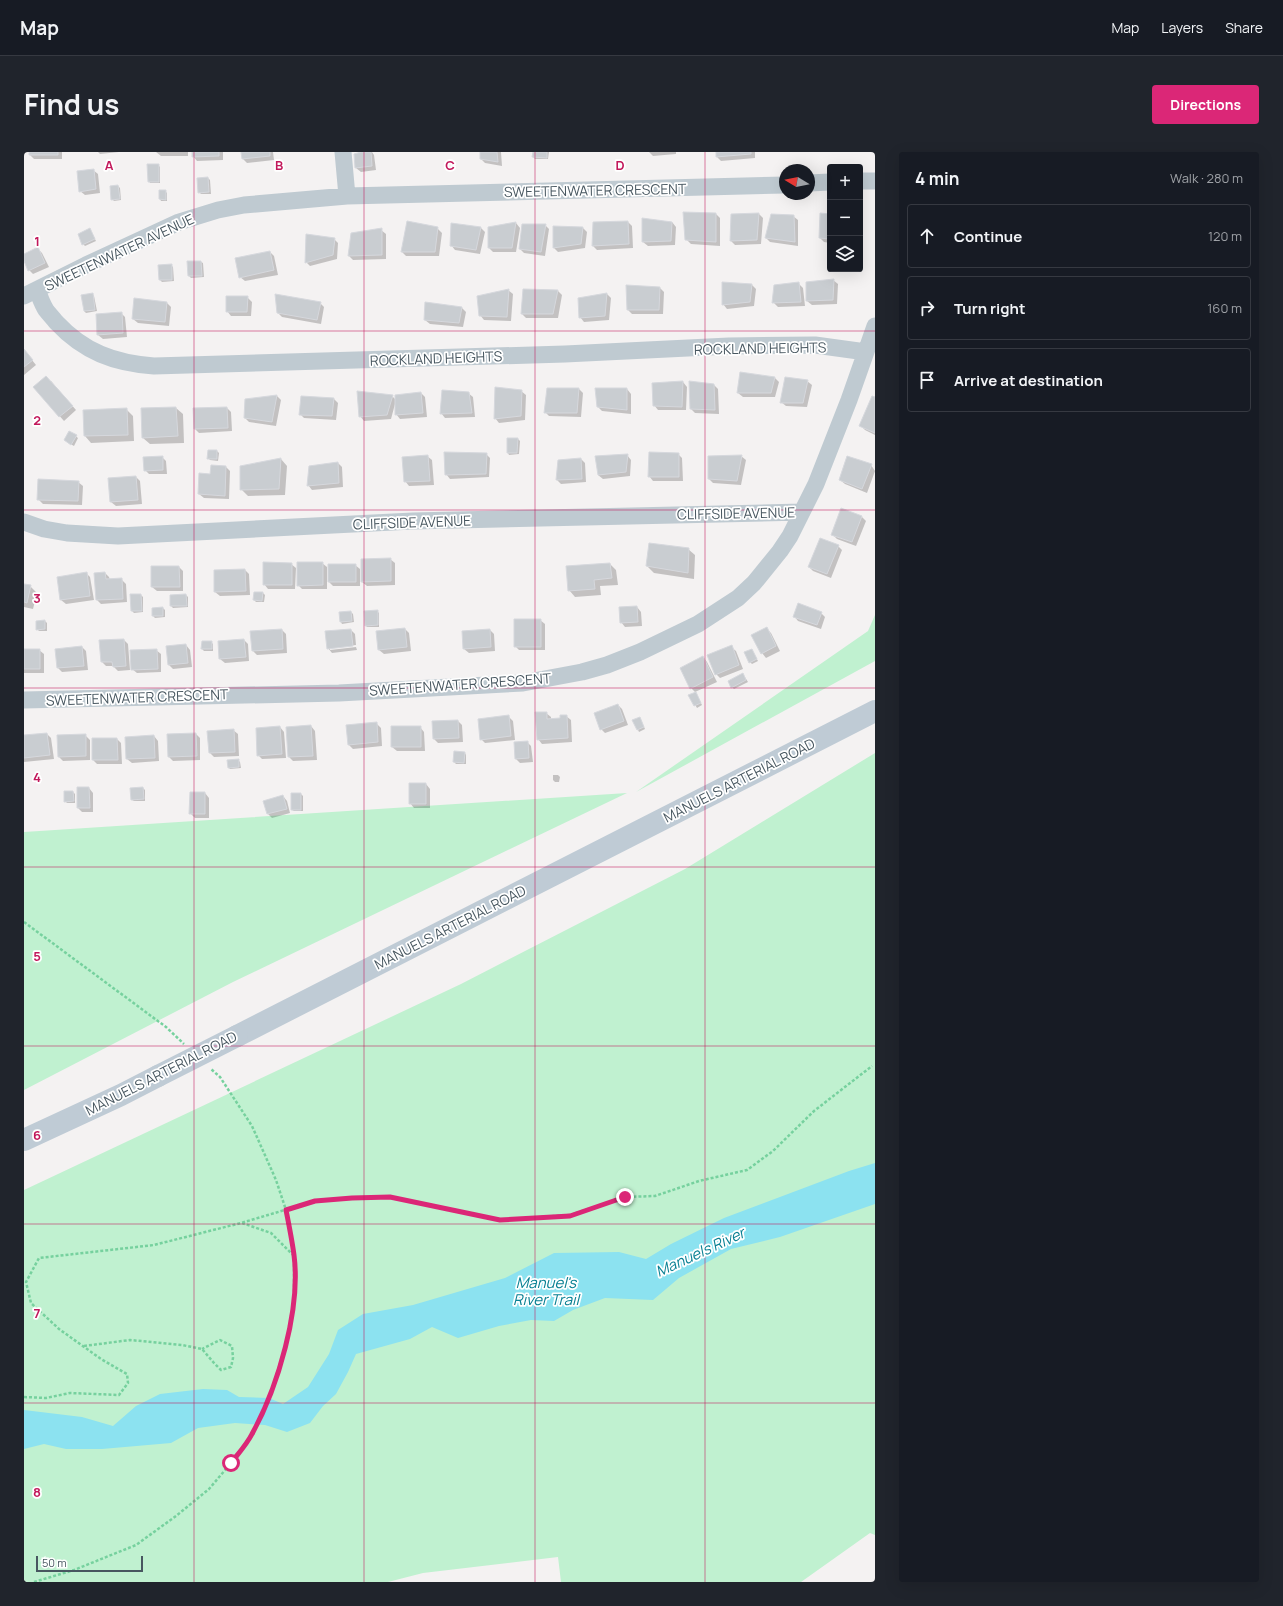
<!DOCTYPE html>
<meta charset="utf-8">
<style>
body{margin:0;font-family:Manrope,sans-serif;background:#20242c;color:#f1f3f6}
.controls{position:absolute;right:12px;top:12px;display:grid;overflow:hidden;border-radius:4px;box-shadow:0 4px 16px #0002}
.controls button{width:36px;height:36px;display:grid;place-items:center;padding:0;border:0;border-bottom:1px solid #363941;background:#171b24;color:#f1f3f6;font:20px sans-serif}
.compass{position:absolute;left:755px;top:12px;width:36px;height:36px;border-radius:50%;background:#171b24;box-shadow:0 4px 16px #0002;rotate:280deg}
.scale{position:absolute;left:12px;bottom:10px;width:107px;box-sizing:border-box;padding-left:4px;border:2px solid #485760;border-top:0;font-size:11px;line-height:14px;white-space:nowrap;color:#485760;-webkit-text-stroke:3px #fff;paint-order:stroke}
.stop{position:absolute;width:12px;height:12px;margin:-9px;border:3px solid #db2777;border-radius:50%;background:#fff}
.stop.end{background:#db2777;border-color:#fff;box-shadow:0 1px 4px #0008}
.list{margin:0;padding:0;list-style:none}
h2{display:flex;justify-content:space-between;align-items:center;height:52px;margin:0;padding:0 16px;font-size:17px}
h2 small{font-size:13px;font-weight:400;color:#9ea1a6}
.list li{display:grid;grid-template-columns:26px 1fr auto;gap:12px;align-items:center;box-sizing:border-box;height:64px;margin:0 8px 8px;padding:0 8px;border:1px solid #363941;border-radius:4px}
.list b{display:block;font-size:15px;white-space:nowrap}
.list em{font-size:13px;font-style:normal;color:#9ea1a6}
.icon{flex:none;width:22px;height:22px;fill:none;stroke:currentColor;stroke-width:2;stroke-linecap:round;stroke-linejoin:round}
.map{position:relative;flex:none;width:851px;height:1430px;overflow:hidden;border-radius:4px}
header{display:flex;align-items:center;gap:24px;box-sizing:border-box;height:56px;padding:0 20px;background:#171b24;border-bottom:1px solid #363941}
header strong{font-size:19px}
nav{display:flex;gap:22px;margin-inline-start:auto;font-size:14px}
.intro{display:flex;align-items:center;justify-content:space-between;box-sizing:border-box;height:96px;padding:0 24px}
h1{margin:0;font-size:28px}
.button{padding:10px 18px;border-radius:4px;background:#db2777;color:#fff;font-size:14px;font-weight:700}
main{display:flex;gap:24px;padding:0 24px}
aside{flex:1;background:#171b24;border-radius:4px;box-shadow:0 4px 16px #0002}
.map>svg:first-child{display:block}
.green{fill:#c0f1d0}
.water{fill:#8ce2f0}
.shadow{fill:#0003}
.building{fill:#c9cdd1;stroke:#d6d8dd}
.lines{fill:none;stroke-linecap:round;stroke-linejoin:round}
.path{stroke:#76d19e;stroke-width:2.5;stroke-dasharray:3 2;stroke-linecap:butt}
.minor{stroke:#bfcad1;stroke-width:17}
.secondary{stroke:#bfcbd5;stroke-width:22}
.secondary-bridge{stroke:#bfcbd5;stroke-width:22}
.route{stroke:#db2777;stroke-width:5}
.grid{fill:none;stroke:#c2185b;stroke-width:1;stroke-opacity:0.55}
.labels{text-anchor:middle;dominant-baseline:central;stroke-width:3.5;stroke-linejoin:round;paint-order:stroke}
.street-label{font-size:14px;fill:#485760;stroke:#fff}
.water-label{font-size:15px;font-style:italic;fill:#098093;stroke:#fff}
.grid-label{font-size:13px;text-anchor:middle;font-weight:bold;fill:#c2185b;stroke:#fff;stroke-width:3.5;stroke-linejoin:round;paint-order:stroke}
</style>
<header>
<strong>Map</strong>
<nav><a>Map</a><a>Layers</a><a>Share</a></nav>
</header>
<div class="intro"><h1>Find us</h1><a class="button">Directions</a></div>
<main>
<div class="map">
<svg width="851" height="1430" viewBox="0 0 851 1430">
<rect width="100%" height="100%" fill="#f4f2f2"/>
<path class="green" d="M851 463V509L612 640 844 479Z
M851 601V1383L846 1381 777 1430H537L534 1405 399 1421 364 1430H0V1038L437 832 661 717Z
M603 641 209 830 0 938V680Z"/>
<path class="water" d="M851 1011V1052L756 1085 707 1097 655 1126 629 1148 581 1146 549 1158 530 1169 507 1168 475 1174 434 1186 408 1175 386 1187 332 1202 324 1220 312 1242 299 1254 286 1271 263 1280 241 1273 211 1271 174 1276 147 1291 78 1297H42L20 1292 0 1297V1258L58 1265 89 1274 112 1254 136 1242 179 1237 203 1238 215 1245 245 1246 259 1252 284 1235 305 1202 314 1178 339 1162 389 1153 481 1126 530 1101 595 1100 622 1107 647 1092 700 1066 825 1019Z"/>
<path class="shadow" d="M6 0H38V7H10L6 3Z
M74 0H95L76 2Z
M132 0H164V4H137Z
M169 0H199V8L173 9 169 4Z
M218 0H249L250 8 223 11 219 7Z
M340 0H348L350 3 352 18 337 20 332 16Z
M457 0H477L478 14 461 11 457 7Z
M510 0H525L524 7H511L509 5Z
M625 0H652V2L629 4Z
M693 0H731V6L697 9 693 5Z
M134 13 136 15V31H126L125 29Z
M69 18 74 22 76 41 61 43 56 39Z
M184 26 186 28 187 42H177L175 40Z
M94 34 96 36 97 48 90 49 88 47Z
M141 39 143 41V49H137L136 47Z
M692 62 696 66V94L667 92 662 87Z
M735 62 739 66 737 92 711 93 707 89 708 63Z
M806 63V91L800 90 796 86Z
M769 64 774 68V94L746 90 742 86Z
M619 67 648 70 652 75 651 93 624 94 619 90Z
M383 70 413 76 418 81 415 104H382L378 100Z
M604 70 608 74 609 96 573 98 569 94Z
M492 71 496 76 492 100H469L465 96Z
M428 72 457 76 461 80 456 102 431 98 427 93Z
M521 73 525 77 521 104 500 101 496 97Z
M530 75 559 76 563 80 561 96 534 100 530 96Z
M66 77 72 89 61 94 59 92Z
M357 78 362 82V107L329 108 325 104Z
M310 87 314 91 313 107 286 114 282 110Z
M14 97 18 101 25 115 9 122 5 118 0 107V103Z
M246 100 250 104 254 123 221 129 216 125Z
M164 110H177L179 111 180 125 167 126 165 124Z
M147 113 149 115 150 129 138 130 136 128 135 114Z
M809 128 814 132 813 152 788 153 783 149Z
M775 132 779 136 781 154 754 155 749 150Z
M728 133 732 137 730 154 703 157 699 152Z
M636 136 640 140 639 162H608L604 158Z
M484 138 489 142 487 169 460 168 456 163Z
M500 138 534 139 538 143 534 166H502L498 162Z
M68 142 70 144 73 159 62 161 60 159Z
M583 142 587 146 585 168 560 170 556 165Z
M223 145 228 150 227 164H207L203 159Z
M143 151 147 155 145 174 114 171 109 167Z
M296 151 300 155 297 172 258 165 254 161Z
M438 156 442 160 439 175 406 172 401 168Z
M97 161 101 165 103 185 79 187 74 183Z
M0 198 12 213 0 223Z
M751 226 755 230 751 245H719L714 241Z
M27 229 52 258 40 269 11 236Z
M783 229 788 233 783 255 762 254 757 250Z
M659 230 663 235 662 258H634L630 253Z
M690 233 694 237 695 262 671 261 667 257Z
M555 237 559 241 557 265 525 264 521 260Z
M603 237 607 242V262L578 259 574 255Z
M497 239 502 243 501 268 475 271 471 266Z
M397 241 401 245 403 265 376 267 372 262 371 252 367 267 340 269 336 264 368 244 372 248Z
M444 241 449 245 451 265 421 266 417 261Z
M253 244 257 248 252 274 225 270 221 266Z
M851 246V283L841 278 837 274Z
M310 247 314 251 312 268 280 266 276 262Z
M152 256 159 262 160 291 126 292 119 286Z
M203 256 207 260 208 279 175 281 171 277 170 257Z
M102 257 109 264 110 289 67 291 61 284Z
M46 280 54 286 50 294 43 290Z
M484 287H494L496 289 495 302 485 303 484 301Z
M193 299 195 301 194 309 186 308 184 306Z
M462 302 466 306 465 325 426 327 422 322Z
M654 302 658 306 659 329H629L625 324Z
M603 303 607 308 606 324 579 327 574 323Z
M403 304 408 308 410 333 385 334 381 329Z
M717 304 722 308 717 333 689 331 685 327Z
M138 305 142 309 143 322H125L121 318Z
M257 307 263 314 261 343 224 344 217 337Z
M557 307 561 311 562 330 537 332 533 328 534 309Z
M314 311 318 315 319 335 288 338 284 333Z
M847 313 851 319 843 341 821 332 816 328Z
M202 315 206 319 205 347 180 346 175 342 187 323Z
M112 325 116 329 118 352 92 354 87 350 86 327Z
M54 330 59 334 58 353 19 352 14 347Z
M838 365 842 369 832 394 813 387 808 382Z
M814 394 818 398 807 426 789 419 785 415Z
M664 397 671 403 670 427 630 421 623 414Z
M366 407 371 411V433L343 434 338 430Z
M298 411 303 415V437H278L274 433Z
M267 412 272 416 271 437H244L240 432Z
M586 412 592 418 594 433 576 434 577 443 551 445 545 438Z
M331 413 336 417V434H309L305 430Z
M155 415 159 419V439H133L128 435Z
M221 418 225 422 226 443 196 444 191 440Z
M62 421 66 425 70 448 42 452 37 448Z
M81 421 85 425 86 428 97 427 102 432 103 450 77 452 73 448Z
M0 433 6 434 13 441 9 457 0 455Z
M239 441 241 443 240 450H232L230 448Z
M117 443 119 445V460L110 461 108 459Z
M162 443 164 445V455L149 456 147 454Z
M613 455 617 460 618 474 601 475 597 470Z
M139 456 141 458V465L131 466 129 464Z
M353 459 355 461V475H343L342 474Z
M327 460 329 462 330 470 318 472 317 470Z
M797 461 801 465 797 477 774 469 770 464Z
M516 468 521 472V498H495L491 494Z
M21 469 23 471V479H15L13 477Z
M742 476 747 481 756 499 742 506 738 501Z
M381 477 385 481 387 499 360 502 355 498Z
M258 478 262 482 263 501 233 503 229 499Z
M327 478 331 482 332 493 306 496V498L332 495 333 498 308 501 304 496Z
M466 478 470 482 471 499 445 501 440 497Z
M100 488 104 492 106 518 94 519 89 514H82L78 510 76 489Z
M220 488 224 492 225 509 201 511 196 507Z
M187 490 189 492V499H180L178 497Z
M162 493 166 498 168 515 149 517 145 513Z
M58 495 62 499 64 518 38 520 34 516Z
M707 495 712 499 719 517 696 526 692 522Z
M0 498H15L20 502V521H0Z
M132 498 137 502V520L113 521 108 517Z
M728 498 734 509 728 512 726 510Z
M679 505 683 510 693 530 671 540 667 536Z
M719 522 724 530 710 537 708 535Z
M673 543 678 553 673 556 666 544Z
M594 553 598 557 604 573 581 581 577 577Z
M522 561 527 565V568L537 567 542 564 547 568 548 590 518 592 514 587Z
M484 564 489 569 491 588 461 591 457 587Z
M616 566 621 577 615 580 610 569Z
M434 569 438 573 439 590 414 591 410 587Z
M352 571 357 576 358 594 329 597 324 592Z
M287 574 291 579 293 608 269 609 265 605Z
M256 575 260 580 262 606 238 607 234 603Z
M396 575 400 580 401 599H373L368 595Z
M209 578 214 582 215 604 190 605 186 601 184 579Z
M23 582 27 586 30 607 0 610V584Z
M172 582 176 586V608L149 609 145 605Z
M61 583 66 588V608L39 609 35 605Z
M130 584 134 589 135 609 108 611 103 607 102 586Z
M69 587H93L97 591 98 612H73L69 608Z
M503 590 507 594 509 610 496 611 492 607Z
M441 601 442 603V612H432L430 610Z
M214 608 216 610 217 616 206 617 204 615Z
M529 623H534L536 625 535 630H531L529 628Z
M402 632 406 637V656H390L386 651Z
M65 636 69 641V660H58L54 656Z
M119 636 121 638V649H110L108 648Z
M49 640 51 642V651H43L41 649Z
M181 641 185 646V666H171L166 661Z
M277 642 279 644V659H270L268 658Z
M259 644 263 649 266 661 248 666 244 662 240 649Z"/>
<path class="building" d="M5 0H34V3H5Z
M168 0H195V4L168 5Z
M217 0H246V4L218 7Z
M337 0H347L348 14 331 16 330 2Z
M456 0H473L474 10 456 7Z
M509 0H523V6L508 5Z
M692 0H727V2L692 5Z
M123 12H135V30H124Z
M70 17 72 37 55 40 53 19Z
M184 25 185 40 174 41 173 26Z
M94 33 96 47 87 48 86 34Z
M135 38H142V48L135 47Z
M659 60 692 61V90L661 88Z
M735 61 733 88 706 89 707 62Z
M796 61 806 62V87L795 86Z
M747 62 770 63 771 90 741 86Z
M618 66 648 70 647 89 618 90Z
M383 69 414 75 411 100H377Z
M604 69 605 92 568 94 569 70Z
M492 70 488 96H464V75Z
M427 71 457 75 452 98 426 94Z
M498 72H522L517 100 495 97Z
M529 74 559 75 557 92 529 96Z
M66 76 71 87 58 93 54 82Z
M358 76V103L324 104 327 81Z
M282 82 311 86 309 103 281 111Z
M14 95 21 111 4 119 0 109V102Z
M246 99 250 118 215 126 211 106Z
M163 109H177L178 124H164Z
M148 112V128H135L134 113Z
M810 127 809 148 782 149V130Z
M698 130 728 132 726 150 698 153Z
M775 130 777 150 748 151 750 133Z
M602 133 636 135 635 158H603Z
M485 137 483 165 455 164 453 144Z
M499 137 534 138 529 162H497Z
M69 141 71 158 60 159 57 143Z
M583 141 581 164 555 166 554 146Z
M251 142 297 150 293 168 253 161Z
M202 144H224L223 160H202Z
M110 146 143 150 141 170 108 167Z
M401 150 438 155 435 171 400 168Z
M98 160 99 181 73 183 72 162Z
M0 197 9 208 0 215Z
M716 220 751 225 747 241H713Z
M22 224 49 254 35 265 9 235Z
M761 225 784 228 779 251H756Z
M659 229 658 255 629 254 628 231Z
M665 229 690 232 691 258 666 257Z
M471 235 498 238 497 264 470 267Z
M523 236H555L553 261H520Z
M571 236H603V258L573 255Z
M418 238 445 240 448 261 416 262Z
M333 239 369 243 363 263 335 265Z
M397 240 399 261 371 263V243Z
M253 243 248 270 220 266 221 247Z
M277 244 310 246 308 264 275 263Z
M848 244 851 245V281L835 274Z
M152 255 154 284 118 286 117 256Z
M203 255 204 276 170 277 169 256Z
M103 256 104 283 60 284 59 258Z
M45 279 53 283 47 293 40 288Z
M483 286H494L493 301H483Z
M184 298H193V307H183Z
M420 300 463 301 462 322 421 323Z
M625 300 655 301V325H624Z
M604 302 602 320 574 323 571 304Z
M404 303 406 329 380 330 378 305Z
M718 303 713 329 684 327V304Z
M139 304V318L120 319 119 305Z
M823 304 848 312 838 337 815 328Z
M257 306 255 337 216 338V314Z
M557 306 558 327 532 328 534 308Z
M314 310 315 331 283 334 285 314Z
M187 313 202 314 201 344 174 342 175 321 186 322Z
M112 324 114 348 86 350 84 326Z
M14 327 55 329 54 349 13 348Z
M817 356 838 364 828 390 807 383Z
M796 386 815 393 803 422 784 415Z
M625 391 665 396 664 421 622 414Z
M367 406V429L337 430V407Z
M239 410 268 411V433H239Z
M273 410H299V433L273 434Z
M586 411 588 426 570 428 571 437 544 439 542 414Z
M304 412H332V430H304Z
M127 414H155L156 435H127Z
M221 417 222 439 190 440V418Z
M63 420 66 444 36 448 33 425Z
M81 420 82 427 98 426 99 447 72 448 70 421Z
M0 432 7 433 3 451 0 450Z
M230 440H239L238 449 229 448Z
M106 442H117L118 459H107Z
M162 442 163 454H146V443Z
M774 451 798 460 793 473 769 465Z
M613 454 614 470 596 471 595 455Z
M139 455V464H128V456Z
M354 458V473L341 474 340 459Z
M327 459 328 469 316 470 315 460Z
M490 467H517V495H490Z
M21 468V477L12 478V469Z
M743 475 752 494 737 502 727 483Z
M381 476 383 495 354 498 352 479Z
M258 477 259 497 228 499 226 479Z
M327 477 329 494 303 497 301 479Z
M466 477 467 495 439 497 438 479Z
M100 487 102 514 89 515 88 510H77L75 488Z
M220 487 222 505 195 507 194 489Z
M178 489H188V497H177Z
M162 492 164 511 144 513 142 494Z
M708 493 715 513 691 523 683 503Z
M58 494 60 514 33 516 31 497Z
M0 497H16V517H0Z
M133 497 134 517 107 518 106 498Z
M728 497 733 507 725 511 720 500Z
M679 504 689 525 666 537 656 516Z
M719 521 722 528 707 536 704 529Z
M672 540 677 551 670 554 664 543Z
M594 552 600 569 576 578 570 561Z
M511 560H523V567L536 566V563H543L544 586 513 588Z
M485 563 487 584 456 588 454 567Z
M616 565 620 575 613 578 608 568Z
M434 568 435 586 409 587 408 569Z
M353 570 354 590 324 593 322 573Z
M287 573 289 604 264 605 262 575Z
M256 574 258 602 233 604 232 576Z
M367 574H397V595H367Z
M210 577 211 600 185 601 183 579Z
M23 581 26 603 0 606V583Z
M172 581 173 604 144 605 143 582Z
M62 582V604L34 605 33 583Z
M130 583 131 606 102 607 101 585Z
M68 586H93L94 608H68Z
M504 589 505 606 491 607 490 590Z
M430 599 441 600 440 611 429 610Z
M215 607V615L204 616 203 608Z
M385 631H402V652H385Z
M53 635H65L66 656H53Z
M119 635 120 647 107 648 106 636Z
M40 639H49L50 649 40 650Z
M166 640H181V662H165Z
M267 641H277V658H267Z
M259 643 263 657 243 662 239 649Z"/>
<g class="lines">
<path class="path" d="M0 770 142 875 160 892
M218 1071 247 1081 270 1104
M60 1194 106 1188 158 1193 178 1197 190 1211 197 1218 207 1215 209 1206 208 1194 196 1188 178 1197
M0 1245 22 1246 46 1241 95 1243 104 1231 103 1222 77 1207 35 1177 7 1151 2 1130 15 1106 130 1093 217 1071 291 1049 328 1046 366 1045 476 1068 546 1063 601 1045 631 1044 675 1029 723 1018 749 999 790 959 848 914
M10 1430 50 1418 112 1393 152 1364 185 1337 207 1311 228 1283 245 1246 261 1196 270 1148V1104L262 1058 252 1028 228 974 196 925 187 917"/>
<path class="minor" d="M319 0 323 44
M836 29H851
M785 31 806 30
M13 138C16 145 18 152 22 158 25 162 29 166 32 170 60 200 90 211 130 214L541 202 705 194 791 193 842 200
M0 144 62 113 155 70 194 58 220 53 323 44 761 33
M0 370 20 377 43 381 94 384 389 369 778 360
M0 548 315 541 499 531 558 520 583 513 616 500 674 472 714 446 730 431 756 399 766 384 792 332 825 248 851 174"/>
<path class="secondary" d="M213 884 851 559
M0 988 97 943 134 924"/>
<path class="secondary-bridge" d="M134 924 213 884"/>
</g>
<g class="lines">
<path class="route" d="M207 1311C214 1302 223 1292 228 1282 254 1235 277 1157 270 1103 268 1088 265 1073 262 1058L291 1049 328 1046 366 1045 476 1068 546 1064 601 1045"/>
</g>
<path class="grid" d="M170 0V1430M340 0V1430M511 0V1430M681 0V1430M0 179H851M0 358H851M0 536H851M0 715H851M0 894H851M0 1072H851M0 1251H851"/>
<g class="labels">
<g class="street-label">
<text transform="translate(571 38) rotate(-1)">SWEETENWATER CRESCENT</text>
<text transform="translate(95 100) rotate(-25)">SWEETENWATER AVENUE</text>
<text transform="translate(736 196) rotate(-1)">ROCKLAND HEIGHTS</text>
<text transform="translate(412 206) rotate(-2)">ROCKLAND HEIGHTS</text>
<text transform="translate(712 361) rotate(-1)">CLIFFSIDE AVENUE</text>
<text transform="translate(388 370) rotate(-2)">CLIFFSIDE AVENUE</text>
<text transform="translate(436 532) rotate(-4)">SWEETENWATER CRESCENT</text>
<text transform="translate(113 545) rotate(-2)">SWEETENWATER CRESCENT</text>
<text transform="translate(715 628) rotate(-27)">MANUELS ARTERIAL ROAD</text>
<text transform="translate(426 775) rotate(-27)">MANUELS ARTERIAL ROAD</text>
<text transform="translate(137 921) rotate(-27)">MANUELS ARTERIAL ROAD</text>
</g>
<g class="water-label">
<text transform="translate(676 1100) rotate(-25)">Manuels River</text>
<text x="522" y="1130">Manuel's<tspan x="522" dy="17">River Trail</tspan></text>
</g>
</g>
<g class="grid-label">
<text x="85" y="18">A</text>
<text x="255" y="18">B</text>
<text x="426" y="18">C</text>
<text x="596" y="18">D</text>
<text x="13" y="94">1</text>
<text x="13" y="273">2</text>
<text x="13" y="451">3</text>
<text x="13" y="630">4</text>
<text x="13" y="809">5</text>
<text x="13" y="988">6</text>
<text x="13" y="1166">7</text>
<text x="13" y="1345">8</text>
</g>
</svg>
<div class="controls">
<button>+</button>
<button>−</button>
<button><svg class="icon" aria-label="layers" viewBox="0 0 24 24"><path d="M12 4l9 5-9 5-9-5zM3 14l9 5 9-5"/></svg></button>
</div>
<svg class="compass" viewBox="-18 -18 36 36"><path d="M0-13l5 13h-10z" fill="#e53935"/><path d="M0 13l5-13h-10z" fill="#9ea1a6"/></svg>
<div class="scale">50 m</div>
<div class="stop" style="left:207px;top:1311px"></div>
<div class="stop end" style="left:601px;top:1045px"></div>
</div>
<aside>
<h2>4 min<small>Walk · 280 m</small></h2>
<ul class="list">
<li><svg class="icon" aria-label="ahead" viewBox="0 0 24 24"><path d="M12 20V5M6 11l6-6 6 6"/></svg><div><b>Continue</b></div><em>120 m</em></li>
<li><svg class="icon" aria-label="right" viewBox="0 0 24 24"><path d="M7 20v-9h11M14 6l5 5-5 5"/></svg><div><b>Turn right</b></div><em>160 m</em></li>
<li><svg class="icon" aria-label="arrive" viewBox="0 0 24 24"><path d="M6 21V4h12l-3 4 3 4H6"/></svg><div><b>Arrive at destination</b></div></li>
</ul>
</aside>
</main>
